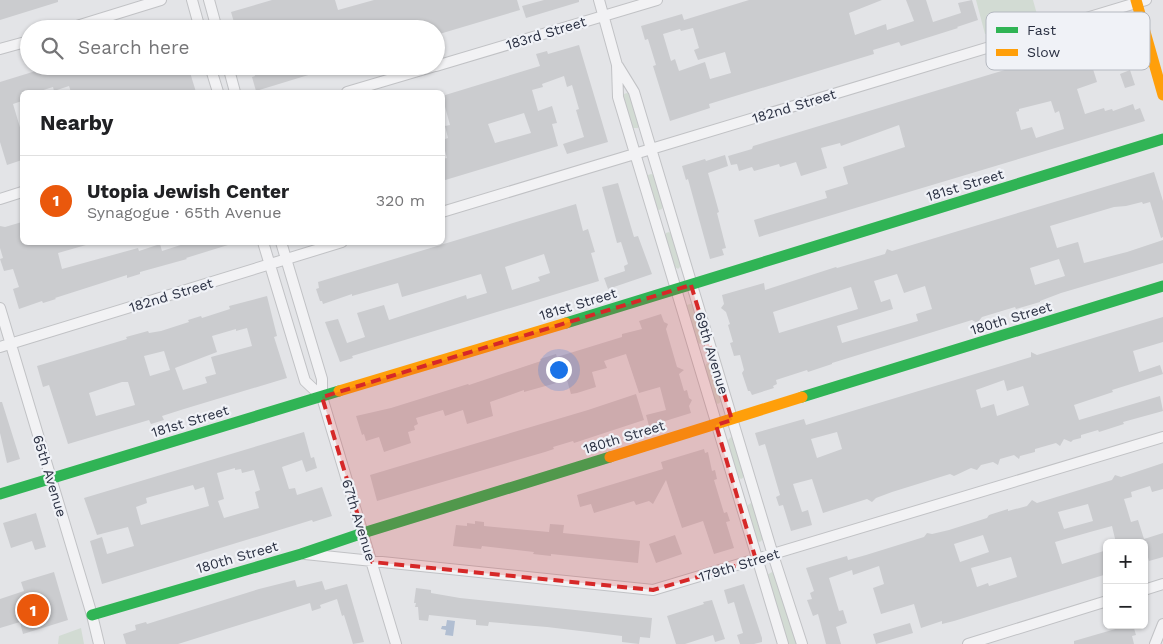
<!DOCTYPE html>
<meta charset="utf-8">
<style>
body{margin:0;font-family:"Work Sans",sans-serif;background:#f6f6f6;color:#202124}
.controls{position:absolute;right:15px;bottom:15px;display:grid;overflow:hidden;border-radius:8px;box-shadow:0 1px 4px #0004}
.controls button{width:45px;height:45px;display:grid;place-items:center;padding:0;border:0;border-bottom:1px solid #e0e0e0;background:#fff;color:#202124;font:25px sans-serif}
.you{position:absolute;left:558px;top:369px;width:18px;height:18px;margin:-12px;border:4px solid #fff;border-radius:50%;background:#1a73e8;box-shadow:0 0 0 8px #1a73e833}
.badge{display:grid;place-items:center;width:32px;height:32px;border-radius:50%;background:#ea580c;color:#fff;font-size:16px;font-weight:700}
.pin{position:absolute;translate:-50% -50%;border:2px solid #fff;box-shadow:0 1px 5px #0006}
.list{margin:0;padding:0;list-style:none}
h2{display:flex;justify-content:space-between;align-items:center;height:65px;margin:0;padding:0 20px;font-size:21px}
h2 small{font-size:16px;font-weight:400;color:#757577}
.list li{display:grid;grid-template-columns:32px 1fr auto;gap:15px;align-items:center;box-sizing:border-box;height:90px;padding:0 20px;border-top:1px solid #e0e0e0}
.list b{display:block;font-size:19px;white-space:nowrap}
.list p{margin:0;font-size:16px;white-space:nowrap;color:#757577}
.list em{font-size:16px;font-style:normal;color:#757577}
.icon{flex:none;width:28px;height:28px;fill:none;stroke:currentColor;stroke-width:2;stroke-linecap:round;stroke-linejoin:round}
.map{position:relative;flex:none;width:1163px;height:644px;overflow:hidden}
.search{position:absolute;background:#fff;box-shadow:0 1px 4px #0004;left:20px;top:20px;width:425px;height:55px;display:flex;align-items:center;gap:12px;box-sizing:border-box;padding:0 18px;border-radius:28px;color:#757577;font-size:19px}
.panel{position:absolute;background:#fff;box-shadow:0 1px 4px #0004;left:20px;top:90px;width:425px;height:155px;border-radius:8px}
.map>svg:first-child{display:block}
.green{fill:#d2dbd3}
.water{fill:#b1bed2}
.building{fill:#cbcccf;fill-rule:evenodd}
.lines{fill:none;stroke-linecap:round;stroke-linejoin:round}
.street-casing{stroke:#c1c2c5;stroke-width:12}
.street{stroke:#f2f2f4;stroke-width:10}
.fast{stroke:#30b455;stroke-width:11}
.slow{stroke:#ff9f0a;stroke-width:11}
.marked{fill:#d62828;fill-opacity:0.2;stroke:#d62828;stroke-width:4;stroke-dasharray:10 6;stroke-linejoin:round}
.labels{text-anchor:middle;dominant-baseline:central;stroke-width:4.5;stroke-linejoin:round;paint-order:stroke}
.street-label{font-size:14px;fill:#292f41;stroke:#f0f2f7}
.key{fill:#f0f2f7;stroke:#b4b8c0;stroke-width:1}
.key-label{font-size:14px;fill:#292f41}
</style>
<div class="map">
<svg width="1163" height="644" viewBox="0 0 1163 644">
<rect width="100%" height="100%" fill="#e3e4e7"/>
<path class="green" d="M976 0H1033L1038 18 985 34Z
M627 93 629 94 639 125 638 128H632L623 98 624 94Z
M651 174 654 175 663 206 662 209 659 210 656 209 647 179 648 175Z
M669 232 672 234 682 265 678 269 675 267 665 238 666 233Z
M690 304 694 305 704 340 703 343 700 344 697 342 686 309 687 305Z
M709 363 712 365 722 401 718 404 715 402 705 367 706 364Z
M731 437 734 439 744 475 743 478 741 479 738 477 727 441Z
M751 503 754 505 764 538 760 542 757 541 747 508 748 505Z
M772 572 776 574 797 644H788L767 575Z
M81 628 84 644H58L59 636Z"/>
<path class="water" d="M447 620 455 621 453 636 445 635 446 630 441 629 442 626H446Z"/>
<path class="building" d="M0 0H58V2L0 20Z
M272 0H335L338 10 374 0H517L520 10 436 35V29H236L231 12Z
M544 0H579V2L526 18 522 6Z
M749 0H882L849 13 855 35 886 24 887 30 914 21 906 0H926L933 22 961 13 958 3 972 0 978 20 957 27 958 28 901 46 899 42 873 50 874 54 709 104 710 108 670 121 653 66 656 65 648 39 645 40 641 26 682 14 684 20ZM693 28 699 48 694 50 698 60 725 52 731 73 710 79 705 62 679 71 675 59 671 61 663 34 680 29 681 31Z
M1121 38 1125 52 1103 59 1105 65 1093 69 1097 82 1077 89 1085 114 1104 108 1105 111 1112 109 1113 111 1133 104 1135 110 1140 108 1145 121 759 237 754 220 827 198 825 191 848 184 843 167 905 147 899 125 841 146 840 143 821 148 827 168 801 176 796 162 780 167 779 164 754 171 752 167 739 171 737 164 731 165 728 156 752 149 753 146 1035 61 1036 62 1064 54 1063 53 1077 48 1078 50ZM1051 101 1055 113 1059 111 1064 129 1036 138 1032 127 1021 130 1016 112 1019 111V109Z
M579 45 608 142 567 154 563 144 584 137 576 110 579 109 572 85 567 87 564 76 542 84 543 87 532 90 538 111 552 106 557 123 552 124 558 146 442 181V159L447 158 442 140 448 138 445 126 450 125 442 96 540 66 536 54 547 51 548 54ZM524 113 531 133 495 143 488 124Z
M52 66H188L196 92H71L69 86 54 91 53 87 37 92H22V101L13 104 22 134V160L7 165 0 142V82Z
M252 66H328V69L256 91 252 77 255 76Z
M1130 70 1135 85 1125 88 1120 74Z
M725 155 728 166 708 173 719 212 717 213 726 248 722 249 724 255 710 259 688 179 686 180 682 166 705 159 706 161Z
M1154 172 1163 201V237L1161 238 1150 202 1143 204 1142 202 1126 206 1114 207 1050 226 1057 248 1078 242 1084 263 1127 252 1163 240V263L1061 293 1040 301V302L1016 309 1015 307 982 317 977 323 972 320 832 363V364L808 372 807 370 776 380 777 384 773 386 774 388 752 395 750 391H748L742 373 744 370 740 355 734 356 730 343 733 342 728 325 730 324 726 312 721 308 724 304 722 295 764 283 765 290 836 267 837 268 885 254 887 249 892 251ZM1059 259 1065 276 1035 285 1030 268ZM897 274 904 293 925 286 932 309 916 314 918 321 842 343 837 326 893 309 890 299 881 302 874 281ZM851 287 858 309 779 333 773 312Z
M618 183 634 237 638 236 652 274 608 289 604 278 625 271 624 266 628 264 621 242 617 243 602 187Z
M576 204 583 231 588 229 595 252 591 253 599 281 352 356 353 358 340 362 325 322 338 319 347 343 365 337 357 313 384 305 389 320 466 295 467 299 487 293 481 274 402 297 398 283 352 296V294L323 304 322 301H320L316 289 319 288 318 282ZM544 254 550 273 538 277 540 281 512 290 505 267Z
M22 222V242H85L86 245 58 253 62 269 138 248 139 251 160 244 162 251 190 242H228V245L186 258 187 259 140 272V274L127 278V275L55 298 56 299 43 303 42 301 19 309 13 289 19 287 13 269 4 271 0 259 3 258 0 248V226L5 227Z
M267 296 277 336 274 337 287 378 184 409 162 416 164 420 151 424 149 420 68 444 49 385 43 387 37 366 127 339 126 337 148 331 149 333 161 331 189 322 188 320 201 316 202 318 230 309 229 306ZM247 328 252 346 211 357 216 374 205 377 207 383 183 390 175 368 217 352 212 336 236 329V331ZM164 351 170 370 150 376 144 356ZM122 382H128L135 405 96 416 89 393Z
M661 314 664 322 668 324 666 329 677 367 684 370 679 374 684 391 687 390 689 398 692 400 689 406 691 413 649 426 646 415 666 410 660 387 639 393 626 354 604 361 607 368 592 372 596 387 577 393 571 394 567 380 524 392V390L490 402 493 416 467 424 463 410 445 416 443 410 416 418 418 424 414 426 415 430 408 432 411 443 384 452 379 437 366 441 364 434 362 435 356 416 391 408 468 384 469 385 541 361 540 359 556 354 557 357 622 337V334L642 329 639 321Z
M1163 317V342L1133 351 1139 372 1160 365 1163 374 1112 390 1113 392 1074 405 1079 420 1160 396 1163 411 1123 422 1124 424 1099 432 1098 430 1081 435V438L1073 440 1071 442 1064 439 1060 446 1056 443 1035 449V452L1020 456 1019 459 1014 455 1000 459 998 465 993 462 981 465 977 470 971 468 954 476 950 474 892 492 876 498 872 502 867 499 823 513 812 479 793 484 802 512 808 510 812 525 791 531 783 505 779 506 776 497 780 495 765 444 759 446 755 433 804 419 806 425 1031 357V352L1037 355ZM1004 380 1007 391 1023 386 1029 405 997 416 994 404 981 408 976 390ZM837 432 842 449 817 458 811 439Z
M636 394 644 420 574 443 573 441 553 447 554 449 545 452 377 501 370 475 588 410Z
M0 402H2L20 459 7 463 0 433Z
M304 432 311 458 314 457 317 468 306 472 302 460 282 467 289 489 295 488 297 495 322 487 332 516 313 522 312 520 102 584 90 541 102 537 107 554 134 546 128 527 97 535 84 498ZM235 468V470L241 469 242 473 254 470 260 490 255 492 259 508 224 518 218 501 224 499 217 473ZM193 485 195 490 204 487 209 506 141 525 136 507 147 503 146 498Z
M704 449 705 453 708 452 712 471 715 470 717 479 714 480 724 513 727 512 730 521 726 522 734 548 714 554 703 521 682 528 666 480 653 504 649 501 636 505 634 501 594 513 591 504 580 507 577 495 663 469 661 462Z
M1163 463V489L1152 492 1150 486 1131 492 1132 497 1124 499 1131 522 1138 520 1144 539 1163 533V557L1149 561 1144 543H1116L1112 526 1090 532 1055 542 1062 564 1107 550V574L954 621 942 624V621L921 628 914 604 881 614 873 588 884 584 879 566 853 575 852 570 829 578 839 611 843 610 847 623 836 627 841 644H826L818 614 813 616 807 600 812 599 810 593 814 591 806 568 847 556 848 560 866 555 924 537 927 533 932 534 949 530 987 518 989 515 1008 509V511L1027 506 1032 500 1037 503 1112 480 1115 475 1121 477ZM1088 504 1093 521 1064 529 1058 512ZM983 535 989 552 960 562 954 544ZM1011 557 1017 577 989 586 988 583 977 587 971 568Z
M36 513 46 547 35 550 32 541 11 548 3 523Z
M475 521 484 522V526L549 532 550 524 564 525 563 533 640 541 638 563 551 554V556L533 554 534 552 482 546 481 549 453 546 456 525 467 526V523L475 524Z
M675 535 682 554 656 563 649 544Z
M54 572 68 620 23 634 20 622 0 628V599L24 591 21 582Z
M295 580 297 587 322 581 325 590 347 584 364 642 353 644 344 615 342 616 337 599 320 605 321 608 312 611 310 603 178 644H126L123 634 136 630 135 625 146 622 147 624 259 589Z
M744 584 762 638V642L754 644H740L737 635 743 633 734 602 728 604 724 590Z
M416 588 431 590V593L460 598 652 618 650 638 640 637 639 644 622 642V636L547 627 489 622 488 626 476 625V620L429 615 428 621 419 620 418 607H415L416 603H414Z
M712 600 725 639 715 642 713 635 685 644H676L667 616 704 604 703 602Z
M910 623 913 633 876 644 873 634Z
M1124 625H1133L1136 635 1132 636 1134 644H1074V641L1119 628V627Z"/>
<g class="lines">
<defs>
<path id="street" d="M192 0 200 29
M209 0 217 29
M599 0 617 65 618 97 783 644
M67 29 161 0
M0 49 29 41
M210 66 218 92
M228 66 235 92
M436 66 657 0
M618 66 634 92 773 555 802 644
M347 92 435 66
M0 199 22 192
M442 212 1146 0
M263 242 305 381 322 397
M281 242 322 379V397L396 644
M0 308 92 615 99 644
M0 347 342 242
M305 554 653 590 1163 437
M1144 590 1163 584
M968 644 1107 601
M1155 644 1163 624"/>
</defs>
<use href="#street" class="street-casing"/>
<use href="#street" class="street"/>
<path class="fast" d="M566 323 1163 139
M802 397 1163 286
M0 494 339 391
M92 615 301 554 363 533 610 457"/>
<path class="slow" d="M1136 0 1163 95
M339 391 566 323
M610 457 802 397"/>
</g>
<path class="marked" d="M691 285 732 420 716 425 756 560 653 590 372 562 322 397Z"/>
<g class="labels">
<g class="street-label">
<text transform="translate(546 33) rotate(-17)">183rd Street</text>
<text transform="translate(794 106) rotate(-17)">182nd Street</text>
<text transform="translate(965 185) rotate(-17)">181st Street</text>
<text transform="translate(171 295) rotate(-17)">182nd Street</text>
<text transform="translate(578 304) rotate(-17)">181st Street</text>
<text transform="translate(1011 318) rotate(-17)">180th Street</text>
<text transform="translate(712 353) rotate(73)">69th Avenue</text>
<text transform="translate(190 421) rotate(-17)">181st Street</text>
<text transform="translate(624 437) rotate(-17)">180th Street</text>
<text transform="translate(50 476) rotate(73)">65th Avenue</text>
<text transform="translate(359 520) rotate(73)">67th Avenue</text>
<text transform="translate(237 557) rotate(-16)">180th Street</text>
<text transform="translate(739 565) rotate(-17)">179th Street</text>
</g>
</g>
<rect x="986" y="12" width="164" height="58" rx="8" class="key"/>
<rect x="996" y="27" width="22" height="6" fill="#30b455"/>
<rect x="996" y="49" width="22" height="7" fill="#ff9f0a"/>
<g class="key-label">
<text x="1027" y="35">Fast</text>
<text x="1027" y="57">Slow</text>
</g>
</svg>
<div class="controls">
<button>+</button>
<button>−</button>
</div>
<div class="you"></div>
<div class="pin badge" style="left:33px;top:610px">1</div>
<div class="search"><svg class="icon" aria-label="search" viewBox="0 0 24 24"><circle cx="10" cy="10" r="6"/><path d="M15 15l6 6"/></svg>Search here</div>
<section class="panel">
<h2>Nearby<small></small></h2>
<ul class="list">
<li><span class="badge">1</span><div><b>Utopia Jewish Center</b><p>Synagogue · 65th Avenue</p></div><em>320 m</em></li>
</ul>
</section>
</div>
